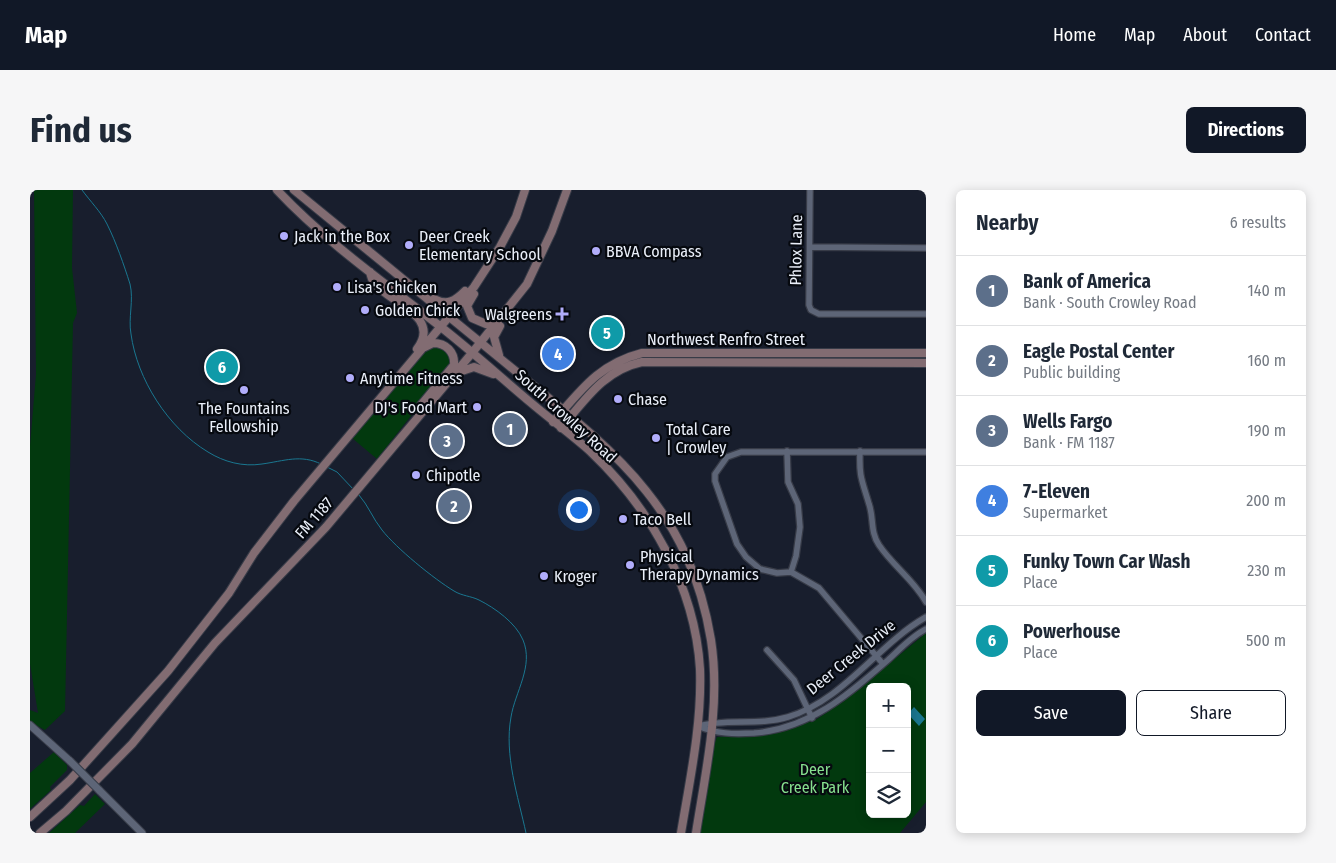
<!DOCTYPE html>
<meta charset="utf-8">
<style>
body{margin:0;font-family:"Fira Sans Condensed",sans-serif;background:#f6f6f7;color:#1f2937}
.controls{position:absolute;right:15px;bottom:15px;display:grid;overflow:hidden;border-radius:8px;box-shadow:0 2px 12px #0003}
.controls button{width:45px;height:45px;display:grid;place-items:center;padding:0;border:0;border-bottom:1px solid #e0e1e3;background:#fff;color:#1f2937;font:25px sans-serif}
.you{position:absolute;left:548px;top:319px;width:18px;height:18px;margin:-12px;border:4px solid #fff;border-radius:50%;background:#1a73e8;box-shadow:0 0 0 8px #1a73e833}
.badge{display:grid;place-items:center;width:32px;height:32px;border-radius:50%;background:#111827;color:#fff;font-size:16px;font-weight:700}
.pin{position:absolute;translate:-50% -50%;border:2px solid #fff;box-shadow:0 1px 5px #0006}
.list{margin:0;padding:0;list-style:none}
h2{display:flex;justify-content:space-between;align-items:center;height:65px;margin:0;padding:0 20px;font-size:21px}
h2 small{font-size:16px;font-weight:400;color:#747a83}
.list li{display:grid;grid-template-columns:32px 1fr auto;gap:15px;align-items:center;box-sizing:border-box;height:70px;padding:0 20px;border-top:1px solid #e0e1e3}
.list b{display:block;font-size:19px;white-space:nowrap}
.list p{margin:0;font-size:16px;white-space:nowrap;color:#747a83}
.list em{font-size:16px;font-style:normal;color:#747a83}
.actions{display:flex;gap:10px;padding:15px 20px}
.actions a{flex:1;padding:11px 0;border:1px solid #111827;border-radius:8px;text-align:center;font-size:18px;color:#111827}
.actions .main{background:#111827;color:#fff}
.icon{flex:none;width:28px;height:28px;fill:none;stroke:currentColor;stroke-width:2;stroke-linecap:round;stroke-linejoin:round}
.map{position:relative;flex:none;width:896px;height:643px;overflow:hidden;border-radius:8px}
header{display:flex;align-items:center;gap:30px;box-sizing:border-box;height:70px;padding:0 25px;background:#111827;color:#fff}
header strong{font-size:24px}
nav{display:flex;gap:28px;margin-inline-start:auto;font-size:18px}
.intro{display:flex;align-items:center;justify-content:space-between;box-sizing:border-box;height:120px;padding:0 30px}
h1{margin:0;font-size:35px}
.button{padding:12px 22px;border-radius:8px;background:#111827;color:#fff;font-size:18px;font-weight:700}
main{display:flex;gap:30px;padding:0 30px}
aside{flex:1;background:#fff;border-radius:8px;box-shadow:0 2px 12px #0003}
.map>svg:first-child{display:block}
.green{fill:#02390e;fill-rule:evenodd}
.water{fill:#1a7790}
.lines{fill:none;stroke-linecap:round;stroke-linejoin:round}
.stream{stroke:#1a7790;stroke-width:1}
.minor-casing{stroke:#373b47;stroke-width:8}
.tertiary-casing{stroke:#373b47;stroke-width:9}
.secondary-casing{stroke:#373b47;stroke-width:10}
.minor{stroke:#5d6577;stroke-width:5.5}
.tertiary{stroke:#5d6577;stroke-width:7}
.secondary{stroke:#826c72;stroke-width:8}
.tertiary-bridge-casing{stroke:#373b47;stroke-width:9;stroke-linecap:butt}
.tertiary-bridge{stroke:#5d6577;stroke-width:7}
.poi-dot{fill:#b1adfa;stroke:#06090f;stroke-width:2}
.labels{text-anchor:middle;dominant-baseline:central;stroke-width:4.5;stroke-linejoin:round;paint-order:stroke}
.poi-label{font-size:16px;fill:#eaeff9;stroke:#06090f;text-anchor:start}
.street-label{font-size:16px;fill:#eaeff9;stroke:#06090f}
.park-label{font-size:16px;fill:#87e08f;stroke:#06090f}
</style>
<header>
<strong>Map</strong>
<nav><a>Home</a><a>Map</a><a>About</a><a>Contact</a></nav>
</header>
<div class="intro"><h1>Find us</h1><a class="button">Directions</a></div>
<main>
<div class="map">
<svg width="896" height="643" viewBox="0 0 896 643">
<rect width="100%" height="100%" fill="#181e2d"/>
<path class="green" d="M4 0H43L42 78 47 123 43 133 35 521 15 540 0 532V520L8 523 0 474V256L6 184Z
M402 156 410 157 418 163 421 175 347 269 322 248 388 169Z
M896 443V612L870 643H669L684 555 687 547 747 543 787 529 814 511ZM840 497H877V624H840Z
M24 562 37 575V580L20 597 21 600 0 619V583Z
M65 604 75 614 45 643H19L50 615 54 616Z"/>
<path class="water" d="M884 517 895 529 889 536 878 524Z"/>
<g class="lines">
<path class="stream" d="M52 0C60 11 71 22 77 34 86 52 94 75 100 94 104 110 98 128 101 144 107 189 138 238 178 262 194 272 213 277 232 274 254 271 271 264 291 274
M297 277 307 282 324 300
M329 305C338 315 343 329 352 340 366 358 404 389 424 401 432 406 441 406 449 410 465 418 486 433 493 450 504 476 485 502 481 527 474 565 488 606 496 643"/>
<defs>
<path id="minor" d="M780 0 779 115 781 120 789 124H896
M780 57 896 58
M757 261 758 292 768 314 770 337 766 366 761 382
M830 261C829 288 832 290 839 314 844 328 840 342 849 355 863 376 884 390 896 412
M737 460 764 490 782 528
M853 474 789 398 761 382 747 383 730 379 716 367 707 354 685 291V284L697 267 711 262H896
M668 536C686 544 704 544 724 543 779 539 818 505 858 470 870 459 882 446 896 439
M668 536C697 528 728 536 758 527 814 510 847 455 896 427"/>
<path id="tertiary" d="M0 535 40 571
M69 600 112 643"/>
<path id="secondary" d="M247 0C293 49 349 89 402 130 436 156 468 185 500 212 520 229 542 245 561 262 620 318 665 396 670 479 672 534 660 589 651 643
M264 0C333 57 403 113 472 170 574 254 658 310 681 450 691 515 676 579 666 643
M340 82C341 86 342 90 344 93 360 113 412 126 387 159
M444 104 437 116 442 128 456 134 468 129
M404 109C417 116 425 111 435 101
M469 165 464 147 470 136
M426 183 444 177 463 184
M389 223 391 215 424 175C425 162 416 153 403 153L395 157
M523 232C551 200 569 174 612 163H896
M531 238C555 210 574 180 612 172L896 173
M0 627 40 590 138 481 199 403 224 363 264 311 444 97 470 57 486 27 495 0
M10 643 36 621 102 554 185 453 296 337 442 163 497 94 522 41 537 0"/>
</defs>
<use href="#minor" class="minor-casing"/>
<use href="#tertiary" class="tertiary-casing"/>
<use href="#secondary" class="secondary-casing"/>
<use href="#minor" class="minor"/>
<use href="#tertiary" class="tertiary"/>
<use href="#secondary" class="secondary"/>
<defs>
<path id="tertiary-bridge" d="M40 571 69 600"/>
</defs>
<use href="#tertiary-bridge" class="tertiary-bridge-casing"/>
<use href="#tertiary-bridge" class="tertiary-bridge"/>
</g>
<g class="poi-dot">
<circle cx="254" cy="46" r="5"/>
<circle cx="379" cy="55" r="5"/>
<circle cx="566" cy="61" r="5"/>
<circle cx="307" cy="97" r="5"/>
<circle cx="335" cy="120" r="5"/>
<path d="M529.5 116.5h5v5h5v5h-5v5h-5v-5h-5v-5h5z"/>
<circle cx="320" cy="188" r="5"/>
<circle cx="214" cy="200" r="5"/>
<circle cx="588" cy="209" r="5"/>
<circle cx="447" cy="217" r="5"/>
<circle cx="626" cy="248" r="5"/>
<circle cx="386" cy="285" r="5"/>
<circle cx="593" cy="329" r="5"/>
<circle cx="600" cy="375" r="5"/>
<circle cx="514" cy="386" r="5"/>
</g>
<g class="labels">
<g class="poi-label">
<text x="264" y="46">Jack in the Box</text>
<text x="389" y="46">Deer Creek<tspan x="389" dy="18">Elementary School</tspan></text>
<text x="576" y="61">BBVA Compass</text>
<text x="317" y="97">Lisa's Chicken</text>
<text x="345" y="120">Golden Chick</text>
<text x="522" y="124" text-anchor="end">Walgreens</text>
<text x="330" y="188">Anytime Fitness</text>
<text x="598" y="209">Chase</text>
<text x="437" y="217" text-anchor="end">DJ's Food Mart</text>
<text x="214" y="218" text-anchor="middle">The Fountains<tspan x="214" dy="18">Fellowship</tspan></text>
<text x="636" y="239">Total Care<tspan x="636" dy="18">| Crowley</tspan></text>
<text x="396" y="285">Chipotle</text>
<text x="603" y="329">Taco Bell</text>
<text x="610" y="366">Physical<tspan x="610" dy="18">Therapy Dynamics</tspan></text>
<text x="524" y="386">Kroger</text>
</g>
<g class="street-label">
<text transform="translate(766 60) rotate(-89)">Phlox Lane</text>
<text x="696" y="149">Northwest Renfro Street</text>
<text transform="translate(536 226) rotate(42)">South Crowley Road</text>
<text transform="translate(284 328) rotate(-49)">FM 1187</text>
<text transform="translate(821 467) rotate(-39)">Deer Creek Drive</text>
</g>
<g class="park-label">
<text x="785" y="579">Deer<tspan x="785" dy="18">Creek Park</tspan></text>
</g>
</g>
</svg>
<div class="controls">
<button>+</button>
<button>−</button>
<button><svg class="icon" aria-label="layers" viewBox="0 0 24 24"><path d="M12 4l9 5-9 5-9-5zM3 14l9 5 9-5"/></svg></button>
</div>
<div class="you"></div>
<div class="pin badge" style="left:480px;top:239px;background:#5c6f8a">1</div>
<div class="pin badge" style="left:424px;top:316px;background:#5c6f8a">2</div>
<div class="pin badge" style="left:417px;top:251px;background:#5c6f8a">3</div>
<div class="pin badge" style="left:528px;top:164px;background:#3f7fe0">4</div>
<div class="pin badge" style="left:577px;top:143px;background:#0f9aa8">5</div>
<div class="pin badge" style="left:192px;top:177px;background:#0f9aa8">6</div>
</div>
<aside>
<h2>Nearby<small>6 results</small></h2>
<ul class="list">
<li><span class="badge" style="background:#5c6f8a">1</span><div><b>Bank of America</b><p>Bank · South Crowley Road</p></div><em>140 m</em></li>
<li><span class="badge" style="background:#5c6f8a">2</span><div><b>Eagle Postal Center</b><p>Public building</p></div><em>160 m</em></li>
<li><span class="badge" style="background:#5c6f8a">3</span><div><b>Wells Fargo</b><p>Bank · FM 1187</p></div><em>190 m</em></li>
<li><span class="badge" style="background:#3f7fe0">4</span><div><b>7-Eleven</b><p>Supermarket</p></div><em>200 m</em></li>
<li><span class="badge" style="background:#0f9aa8">5</span><div><b>Funky Town Car Wash</b><p>Place</p></div><em>230 m</em></li>
<li><span class="badge" style="background:#0f9aa8">6</span><div><b>Powerhouse</b><p>Place</p></div><em>500 m</em></li>
</ul>
<div class="actions"><a class="main">Save</a><a>Share</a></div>
</aside>
</main>
